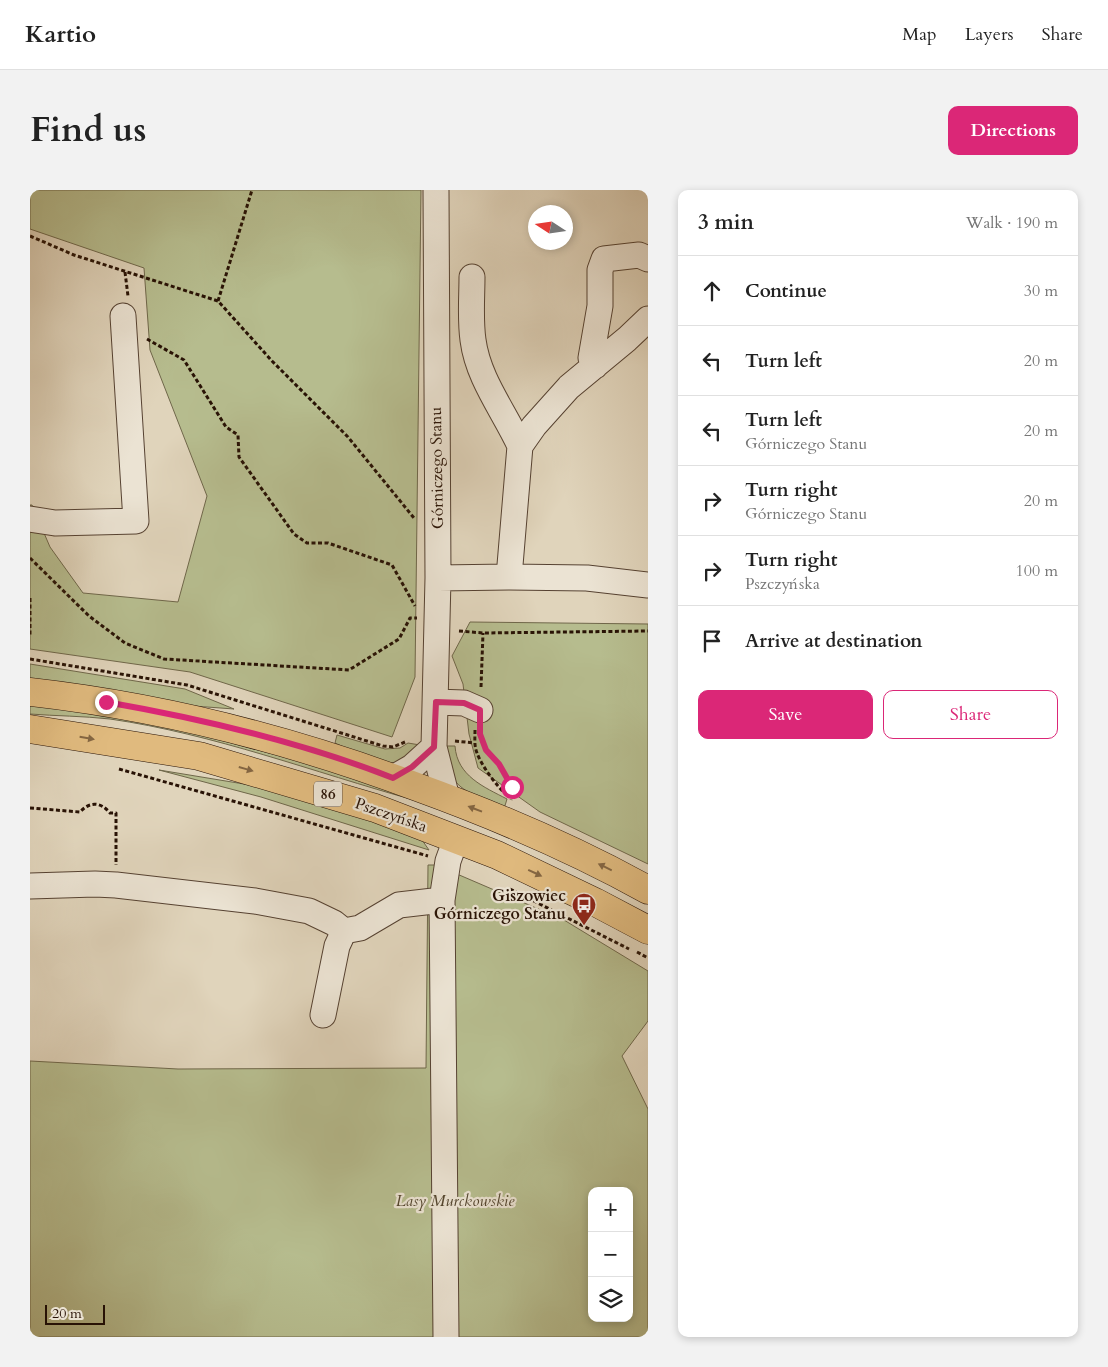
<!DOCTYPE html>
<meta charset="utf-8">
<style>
body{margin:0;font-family:Cardo,serif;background:#f2f2f2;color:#222}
.controls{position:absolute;right:15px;bottom:15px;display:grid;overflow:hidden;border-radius:10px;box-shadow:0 2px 8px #0003}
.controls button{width:45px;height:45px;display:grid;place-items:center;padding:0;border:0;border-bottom:1px solid #e0e0e0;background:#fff;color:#222;font:25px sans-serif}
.compass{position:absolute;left:498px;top:15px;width:45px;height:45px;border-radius:50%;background:#fff;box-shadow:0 2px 8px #0003;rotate:282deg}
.scale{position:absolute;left:15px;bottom:12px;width:60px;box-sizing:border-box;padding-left:5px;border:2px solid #281205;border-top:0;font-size:14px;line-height:18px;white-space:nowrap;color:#281205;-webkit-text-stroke:4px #ebe3d3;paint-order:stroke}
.stop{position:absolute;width:15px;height:15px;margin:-11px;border:4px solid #db2777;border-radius:50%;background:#fff}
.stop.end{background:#db2777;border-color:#fff;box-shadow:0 1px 5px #0008}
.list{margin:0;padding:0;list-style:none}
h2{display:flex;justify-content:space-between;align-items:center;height:65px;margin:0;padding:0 20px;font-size:21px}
h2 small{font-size:16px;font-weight:400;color:#767676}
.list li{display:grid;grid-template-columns:32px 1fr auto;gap:15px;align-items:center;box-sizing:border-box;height:70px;padding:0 20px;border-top:1px solid #e0e0e0}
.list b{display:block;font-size:19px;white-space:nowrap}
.list p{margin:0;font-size:16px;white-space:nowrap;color:#767676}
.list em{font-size:16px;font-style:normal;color:#767676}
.actions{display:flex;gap:10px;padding:15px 20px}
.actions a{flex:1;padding:11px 0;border:1px solid #db2777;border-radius:10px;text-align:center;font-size:18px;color:#db2777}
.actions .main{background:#db2777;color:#fff}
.icon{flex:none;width:28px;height:28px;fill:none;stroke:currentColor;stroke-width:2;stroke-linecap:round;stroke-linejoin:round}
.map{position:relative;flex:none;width:618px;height:1147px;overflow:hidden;border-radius:10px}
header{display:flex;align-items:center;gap:30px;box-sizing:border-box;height:70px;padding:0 25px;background:#fff;border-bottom:1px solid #e0e0e0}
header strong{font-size:24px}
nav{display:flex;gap:28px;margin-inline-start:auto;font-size:18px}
.intro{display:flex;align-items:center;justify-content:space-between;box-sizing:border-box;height:120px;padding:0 30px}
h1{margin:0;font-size:35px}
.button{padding:12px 22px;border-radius:10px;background:#db2777;color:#fff;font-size:18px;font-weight:700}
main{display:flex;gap:30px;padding:0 30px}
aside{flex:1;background:#fff;border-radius:10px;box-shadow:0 2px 8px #0003}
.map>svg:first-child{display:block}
.green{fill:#b6bc8e;stroke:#6f674a;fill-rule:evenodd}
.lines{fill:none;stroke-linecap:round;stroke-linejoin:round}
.minor-casing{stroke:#564232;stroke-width:27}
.major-casing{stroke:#281205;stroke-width:29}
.path{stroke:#281205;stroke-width:3;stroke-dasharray:4 2.5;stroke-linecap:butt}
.minor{stroke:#ebe3d3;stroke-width:25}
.major{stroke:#e0ba7e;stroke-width:28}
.oneway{fill:#846642}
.route{stroke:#db2777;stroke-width:6}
.labels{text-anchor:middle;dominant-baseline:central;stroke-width:4.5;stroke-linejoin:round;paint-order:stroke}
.shield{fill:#ebe3d3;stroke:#625143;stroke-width:1}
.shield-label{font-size:15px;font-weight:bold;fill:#281205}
.street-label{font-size:16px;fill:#281205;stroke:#ebe3d3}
.poi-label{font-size:16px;font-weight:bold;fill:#281205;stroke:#ebe3d3;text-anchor:end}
.park-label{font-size:16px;font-style:italic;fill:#53452e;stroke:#ebe3d3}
</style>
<header>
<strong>Kartio</strong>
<nav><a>Map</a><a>Layers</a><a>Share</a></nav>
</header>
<div class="intro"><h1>Find us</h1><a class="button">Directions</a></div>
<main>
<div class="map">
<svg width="618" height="1147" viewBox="0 0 618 1147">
<rect width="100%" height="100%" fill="#e0d4bb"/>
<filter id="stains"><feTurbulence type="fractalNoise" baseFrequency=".004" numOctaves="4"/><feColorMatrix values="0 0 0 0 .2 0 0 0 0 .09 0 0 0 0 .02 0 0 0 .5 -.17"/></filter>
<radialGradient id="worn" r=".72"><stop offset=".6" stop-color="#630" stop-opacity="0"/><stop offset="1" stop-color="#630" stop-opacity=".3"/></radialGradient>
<path class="green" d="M0 0H391L385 487 362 547 160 482 0 459V315H2L20 357 53 403 148 412 177 306 120 160 114 78 0 39Z
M440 432 618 434V674L510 622 448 578 439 544 433 494 422 466Z
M0 474 155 499 204 519 150 515 0 490Z
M0 513 123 532 292 577 384 610C283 582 184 544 80 529 53 526 26 526 0 524Z
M307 545 355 559 370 558 378 553 390 555C384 560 376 569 369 572 352 577 320 560 305 553Z
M415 556H425C427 586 454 597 477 609L474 619C459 612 429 602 422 586 419 577 417 566 415 556Z
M129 580 220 595 335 628 392 650 399 660 231 607Z
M398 675H406L534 730 618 781V831L592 866 618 919V1147H0V871L148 879 396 878ZM562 1001H599V1128H562Z"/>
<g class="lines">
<defs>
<path id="minor" d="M406 0 408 388 404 557 417 608
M442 87C442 107 440 129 443 150 448 189 474 221 490 256
M565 176 561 168 570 116V80L574 69 609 65 618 69
M0 329 25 333 106 331 93 126
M479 387 557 388 618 395
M408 388 479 387 490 256 504 236 539 197 597 149 618 129
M406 512 434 513 450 520
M363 588 382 577 404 557
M0 696 65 694 86 695 225 711 279 721 304 733 314 741 330 738 369 715 412 710
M293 825 307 756 314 741
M416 1147 412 710 418 671 426 649"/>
<path id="major" d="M0 502C133 517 262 550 387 597 467 626 544 659 618 700
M0 539 169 566 345 618 467 665 565 712 618 740"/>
</defs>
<use href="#minor" class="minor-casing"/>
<use href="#major" class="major-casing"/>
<path class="path" d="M0 46 44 65 188 111 242 171 318 247 384 328
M95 82 98 106
M188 111 222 0
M117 149 154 170 196 237 208 245 209 267 264 344 277 353H298L362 375 385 416
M0 368 59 426 95 453 134 469 319 480 369 449 380 428H387
M0 408V447
M429 441 453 443 618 441
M0 469 157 495 353 556 363 557 375 552
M451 497 453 443
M445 540C445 548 444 556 447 563 451 575 468 598 477 605
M450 541 456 560 469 574 480 592 482 603 481 610
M425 551 444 553
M89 579 398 666
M0 618 50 622C60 611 71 612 80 623H86V675
M480 699 599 759
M607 762 618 768"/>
<use href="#minor" class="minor"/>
<use href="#major" class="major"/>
</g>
<defs><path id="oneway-solid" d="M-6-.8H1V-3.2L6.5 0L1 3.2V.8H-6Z" transform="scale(1.25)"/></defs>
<g class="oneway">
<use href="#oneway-solid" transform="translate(57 548) rotate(10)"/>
<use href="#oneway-solid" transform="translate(216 579) rotate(16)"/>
<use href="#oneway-solid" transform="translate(445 619) rotate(-159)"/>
<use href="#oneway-solid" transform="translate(575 677) rotate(-154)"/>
<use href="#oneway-solid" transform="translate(505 683) rotate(25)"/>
</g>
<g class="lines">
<path class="route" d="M76 512C173 529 272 552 363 588L382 577 404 557 406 512 434 513 450 520V544L456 560 469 574 482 597"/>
</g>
<defs>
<symbol id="bus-pin" viewBox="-11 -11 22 30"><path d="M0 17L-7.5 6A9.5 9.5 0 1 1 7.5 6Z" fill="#8f2418" stroke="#ebe3d3"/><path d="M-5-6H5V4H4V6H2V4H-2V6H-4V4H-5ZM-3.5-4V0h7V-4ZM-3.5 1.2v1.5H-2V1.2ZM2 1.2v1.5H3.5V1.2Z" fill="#fff"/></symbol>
</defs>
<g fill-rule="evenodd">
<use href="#bus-pin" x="540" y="701" width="28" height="38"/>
</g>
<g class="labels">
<rect class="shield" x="284" y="591.5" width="28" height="25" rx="4"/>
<g class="shield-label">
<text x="298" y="604">86</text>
</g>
<g class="street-label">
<text transform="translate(407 278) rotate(-91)">Górniczego Stanu</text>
<text transform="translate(361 625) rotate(19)">Pszczyńska</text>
</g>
<g class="poi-label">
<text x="536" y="706">Giszowiec<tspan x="536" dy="18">Górniczego Stanu</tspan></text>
</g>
<g class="park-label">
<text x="425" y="1011">Lasy Murckowskie</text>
</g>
</g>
<rect width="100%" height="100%" filter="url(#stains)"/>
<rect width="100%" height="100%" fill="url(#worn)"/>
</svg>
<div class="controls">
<button>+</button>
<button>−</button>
<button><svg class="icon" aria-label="layers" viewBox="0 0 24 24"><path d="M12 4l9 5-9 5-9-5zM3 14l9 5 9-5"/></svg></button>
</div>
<svg class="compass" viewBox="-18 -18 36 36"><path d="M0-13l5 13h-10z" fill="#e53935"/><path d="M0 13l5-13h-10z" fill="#767676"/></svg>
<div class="scale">20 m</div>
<div class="stop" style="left:482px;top:597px"></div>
<div class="stop end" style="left:76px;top:512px"></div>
</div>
<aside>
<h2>3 min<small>Walk · 190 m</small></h2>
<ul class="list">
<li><svg class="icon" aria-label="ahead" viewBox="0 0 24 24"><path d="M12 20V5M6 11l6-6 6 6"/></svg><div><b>Continue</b></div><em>30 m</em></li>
<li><svg class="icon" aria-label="left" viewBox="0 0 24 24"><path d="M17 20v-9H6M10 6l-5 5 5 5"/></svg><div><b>Turn left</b></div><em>20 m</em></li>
<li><svg class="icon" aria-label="left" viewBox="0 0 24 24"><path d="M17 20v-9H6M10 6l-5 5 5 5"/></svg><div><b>Turn left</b><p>Górniczego Stanu</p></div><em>20 m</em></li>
<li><svg class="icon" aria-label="right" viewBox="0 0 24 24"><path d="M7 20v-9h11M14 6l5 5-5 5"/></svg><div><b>Turn right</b><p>Górniczego Stanu</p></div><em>20 m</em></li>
<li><svg class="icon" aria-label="right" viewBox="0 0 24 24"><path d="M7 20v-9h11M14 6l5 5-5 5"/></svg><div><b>Turn right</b><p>Pszczyńska</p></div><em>100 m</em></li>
<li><svg class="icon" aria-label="arrive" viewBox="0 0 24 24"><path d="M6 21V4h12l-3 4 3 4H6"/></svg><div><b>Arrive at destination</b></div></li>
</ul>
<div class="actions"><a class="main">Save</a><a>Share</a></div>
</aside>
</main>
